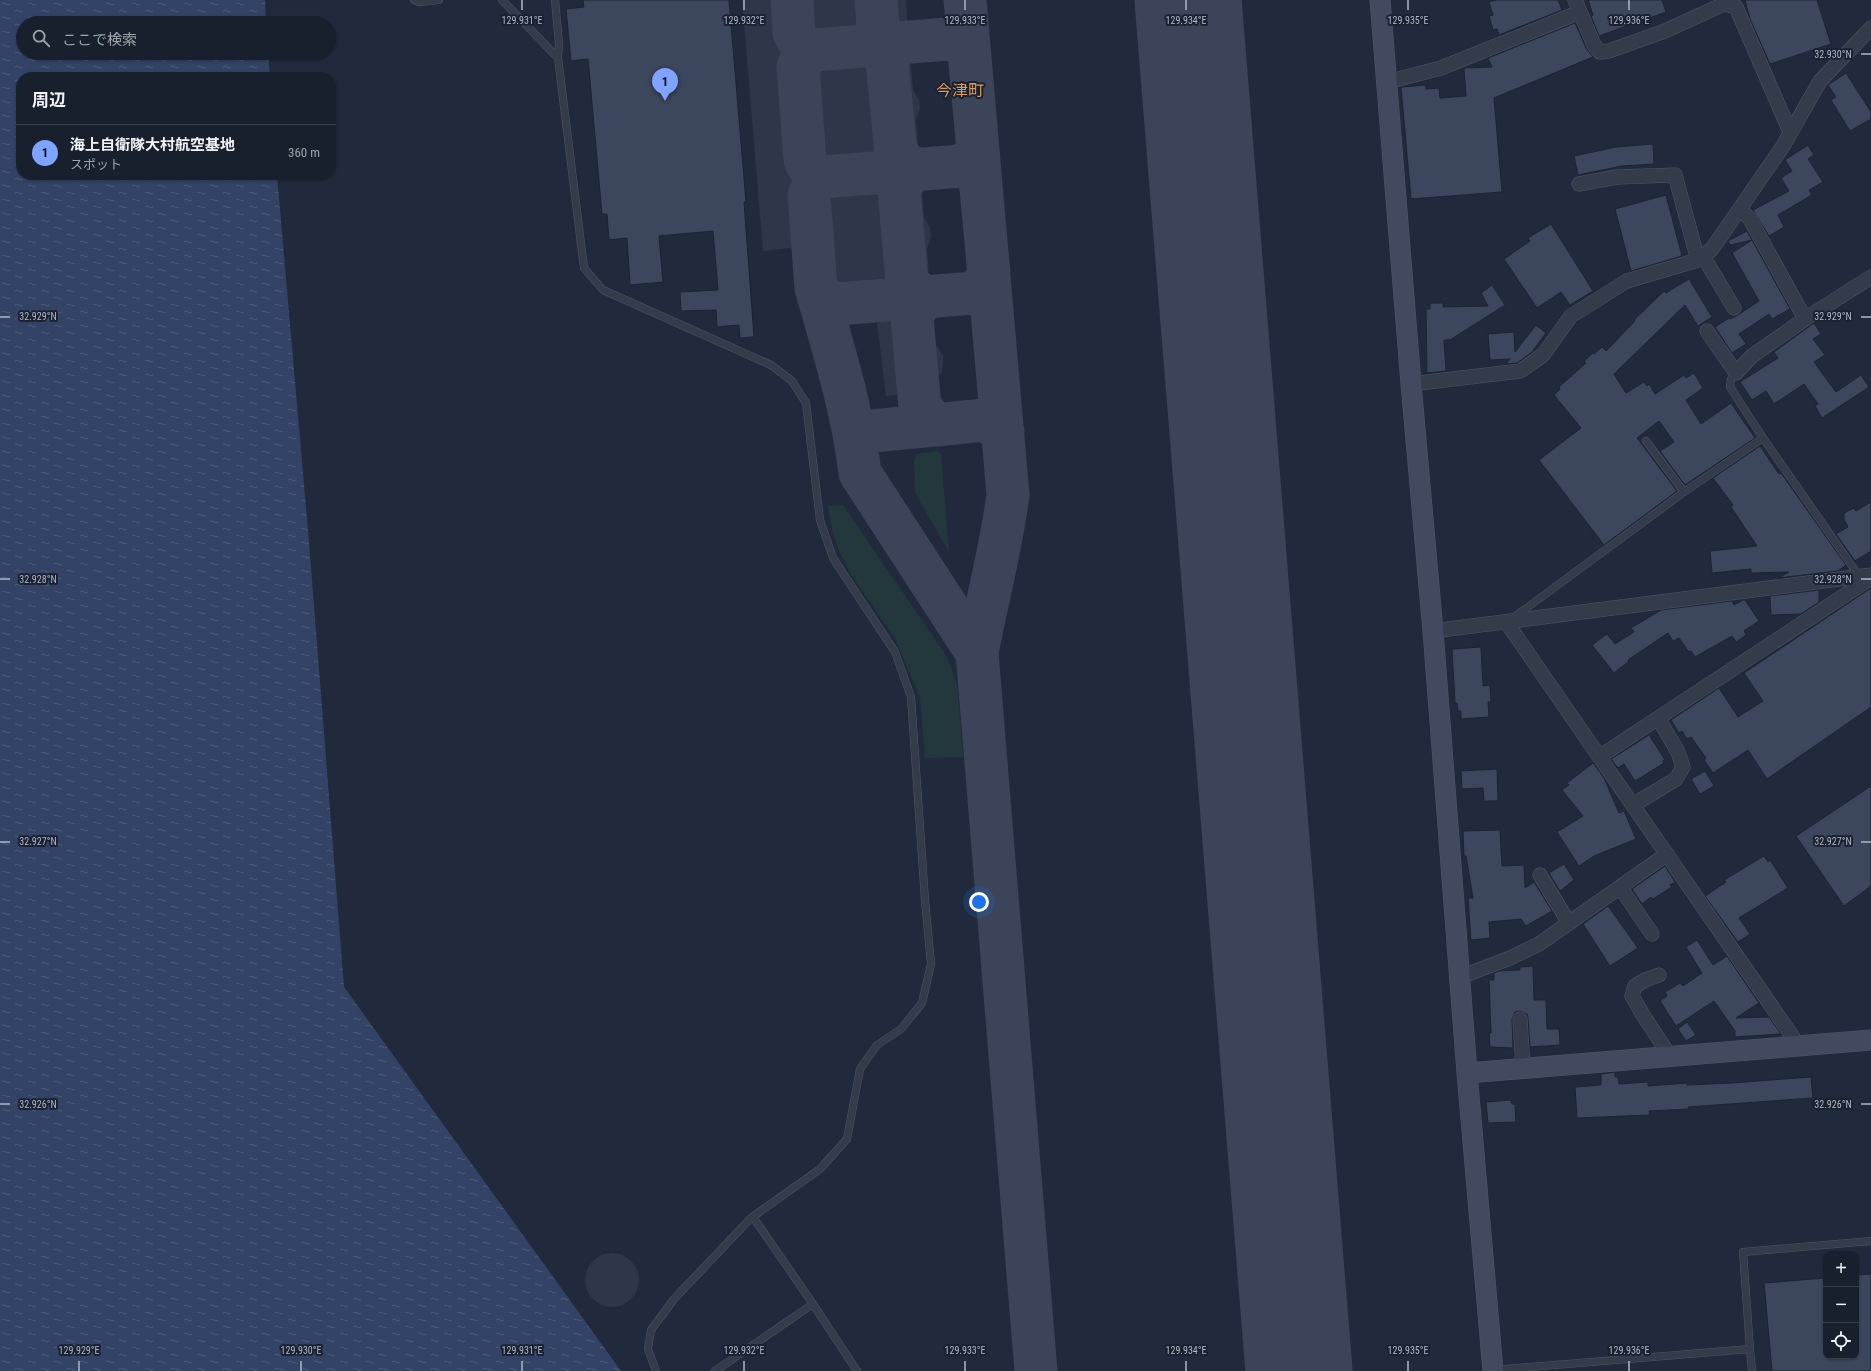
<!DOCTYPE html>
<html lang="ja">
<meta charset="utf-8">
<style>
body{margin:0;font-family:"Roboto Condensed","Noto Sans JP",sans-serif;background:#252d39;color:#f1f3f6}
.controls{position:absolute;right:12px;bottom:12px;display:grid;overflow:hidden;border-radius:8px;box-shadow:0 1px 3px #0004}
.controls button{width:36px;height:36px;display:grid;place-items:center;padding:0;border:0;border-bottom:1px solid #363e49;background:#18202d;color:#f1f3f6;font:20px sans-serif}
.you{position:absolute;left:979px;top:902px;width:14px;height:14px;margin:-10px;border:3px solid #fff;border-radius:50%;background:#1a73e8;box-shadow:0 0 0 6px #1a73e833}
.badge{display:grid;place-items:center;width:26px;height:26px;border-radius:50%;background:#7ea4ff;color:#111;font-size:13px;font-weight:700}
.pin{position:absolute;translate:-50% -33px;filter:drop-shadow(0 1px 2px #0008)}
.pin::after{content:'';position:absolute;top:21px;width:14px;height:12px;background:inherit;clip-path:polygon(0 0,100% 0,50% 100%)}
.list{margin:0;padding:0;list-style:none}
h2{display:flex;justify-content:space-between;align-items:center;height:52px;margin:0;padding:0 16px;font-size:17px}
h2 small{font-size:13px;font-weight:400;color:#9fa3aa}
.list li{display:grid;grid-template-columns:26px 1fr auto;gap:12px;align-items:center;box-sizing:border-box;height:56px;padding:0 16px;border-top:1px solid #363e49}
.list b{display:block;font-size:15px;white-space:nowrap}
.list p{margin:0;font-size:13px;white-space:nowrap;color:#9fa3aa}
.list em{font-size:13px;font-style:normal;color:#9fa3aa}
.icon{flex:none;width:22px;height:22px;fill:none;stroke:currentColor;stroke-width:2;stroke-linecap:round;stroke-linejoin:round}
.map{position:relative;flex:none;width:1871px;height:1371px;overflow:hidden}
.search{position:absolute;background:#18202d;box-shadow:0 1px 3px #0004;left:16px;top:16px;width:320px;height:44px;display:flex;align-items:center;gap:10px;box-sizing:border-box;padding:0 14px;border-radius:22px;color:#9fa3aa;font-size:15px}
.panel{position:absolute;background:#18202d;box-shadow:0 1px 3px #0004;left:16px;top:72px;width:320px;height:108px;border-radius:16px}
.map>svg:first-child{display:block}
.airport{fill:#2e3749}
.grass{fill:#22383d}
.water{fill:url(#water-ripples)}
.lines{fill:none;stroke-linecap:round;stroke-linejoin:round}
.taxiway{stroke:#3b4458;stroke-width:43}
.runway{stroke:#3b4458;stroke-width:107}
.building{fill:#3c465c;stroke:#1c2333}
.lane-casing{stroke:#4f5767;stroke-width:8}
.street-casing{stroke:#4f5767;stroke-width:15}
.secondary-casing{stroke:#4f5767;stroke-width:21}
.lane{stroke:#343c4c;stroke-width:7}
.street{stroke:#343c4c;stroke-width:14}
.secondary{stroke:#424a5f;stroke-width:20}
.ticks{fill:none;stroke:#afb7c8;stroke-width:1.5}
.labels{text-anchor:middle;dominant-baseline:central;stroke-width:4;stroke-linejoin:round;paint-order:stroke}
.quarter-label{font-size:16px;fill:#db9c57;stroke:#1a2131}
.ticks-label{font-size:10px;text-anchor:middle;fill:#afb7c8;stroke:#1a2131;stroke-width:4;stroke-linejoin:round;paint-order:stroke}
</style>
<div class="map">
<svg width="1871" height="1371" viewBox="0 0 1871 1371">
<defs>
<pattern id="water-ripples" width="26" height="14" patternUnits="userSpaceOnUse"><rect width="26" height="14" fill="#334365"/><path d="M2 4q2-2 4 0t4 0M15 11q2-2 4 0t4 0" fill="none" stroke="#4e5c7a"/></pattern>
</defs>
<rect width="100%" height="100%" fill="#202a3c"/>
<path class="airport" d="M742 0H906L913 90 919 100 920 109 916 120 924 217 930 228 931 236 927 249 934 342 943 355V363L942 372 937 379 938 391 886 396 877 322 807 326 802 264 798 261 791 248 763 251Z
M585 1280a27 27 0 1 1 54 0a27 27 0 1 1-54 0Z"/>
<path class="grass" d="M937 451 941 454 949 552 915 493 914 460 917 454Z
M843 505 947 657 957 684 963 757 925 758 920 698 895 638 852 576 839 551 832 529 828 506Z"/>
<path class="water" d="M0 0H265L266 23H23V53H268L270 77H21V175H277L309 542 344 987 621 1371H0Z"/>
<g class="lines">
<path class="taxiway" d="M792 0 794 33 801 45 815 50 839 48
M876 0C878 21 875 38 899 43
M965 0 1008 495C1001 549 987 600 977 653L1036 1371
M947 39 959 42 969 52 978 150 970 160 961 166 823 177 812 172 805 160 798 67 803 58 815 50Z
M899 43 894 48 887 62 896 153 906 164 916 169 906 177 899 190 907 282 918 293 928 297
M961 166 970 169 980 179 989 273 981 288 974 293 837 304 823 299 816 288 809 195 814 185 823 177Z
M816 288C833 347 853 412 860 473L977 653
M928 297 919 303 912 317 920 408 931 419 940 425
M857 450 861 438 872 431 985 420 1003 432"/>
<path class="runway" d="M1188 0 1299 1371"/>
</g>
<path class="building" d="M583 0H729L746 202H744L754 337 740 338 739 325 717 327 716 310 681 311 680 292 718 290 713 231 659 236 663 282 630 285 627 238 609 240 607 214H602L588 59 571 61 566 9 584 7Z
M1496 0H1558L1562 10 1499 35 1497 29 1493 30 1489 16 1493 15 1489 2Z
M1588 0H1662L1666 12 1599 36 1591 16 1593 15Z
M1745 0H1817L1831 44 1770 64 1750 19Z
M1575 23 1586 48 1593 57 1494 98 1502 192 1411 199 1401 87 1426 85V89L1439 88 1440 98 1466 96 1464 68 1492 67 1488 58Z
M1846 73 1871 112V119L1850 131 1831 100 1836 97 1828 85Z
M1653 144 1654 164 1622 166 1578 175 1574 156 1616 147Z
M1808 145 1814 155 1808 159 1823 182 1809 190 1812 195 1778 215 1784 227 1769 236 1753 210 1789 191 1781 178 1792 171 1785 160Z
M1666 195 1682 256 1631 271 1615 209Z
M1551 224 1593 291 1570 305 1561 292 1537 308 1504 259 1530 241 1528 238Z
M1747 231 1752 240 1730 245 1728 241Z
M1752 240 1790 309 1772 319 1769 314 1739 334 1746 344 1732 353 1715 327 1729 318 1730 319 1738 315 1759 301 1732 253Z
M1689 279 1712 317 1698 326 1685 305 1614 374 1626 393 1644 382 1647 386 1649 384 1655 394 1684 375 1686 378 1694 373 1703 388 1686 400 1701 424 1731 403 1755 438 1685 485 1660 451 1674 442 1659 421 1637 438 1677 491 1604 545 1539 460 1581 428 1554 395 1560 389 1559 387 1586 363 1584 361 1593 353 1594 354 1602 347 1606 351 1635 321 1634 320 1664 291 1666 293Z
M1492 285 1505 305 1450 340H1444L1446 371 1427 373 1426 309H1430V303H1443V307L1488 306 1481 293Z
M1814 323 1821 334 1813 339 1825 355 1814 362 1836 392 1861 375 1869 387 1822 418 1815 406 1818 404 1804 384 1774 404 1766 391 1752 400 1740 382 1778 358 1774 352Z
M1536 325 1546 333 1532 352 1517 363 1506 364 1510 359 1490 360 1488 334 1514 332 1515 352Z
M1760 446 1779 474 1781 473 1846 565 1838 571 1778 578 1789 572 1751 573V569L1712 573 1710 551 1757 546 1731 507 1733 505 1713 478Z
M1871 502V551L1855 561 1836 534 1848 527 1844 519V513L1854 508 1856 511Z
M1871 588V707L1767 779 1748 750 1713 773 1704 760 1706 758 1691 737 1687 739 1682 731 1679 733 1671 720 1719 688 1738 717 1763 701 1744 673Z
M1819 590V602L1801 614 1771 615 1770 596Z
M1743 600H1745L1759 621 1744 631 1746 635 1736 642 1732 636 1695 657 1691 651 1689 652 1679 638 1673 641 1668 633 1628 660 1629 661 1614 673 1592 645 1607 634 1615 644 1634 632 1631 628 1661 610 1732 601 1734 605Z
M1481 647 1483 686 1490 685 1491 702H1488L1489 717 1461 719V711H1458L1457 703H1455L1452 649Z
M1649 735 1665 760 1663 761 1664 763 1635 781 1624 764 1618 768 1611 759Z
M1593 763 1604 778 1619 813 1624 811 1636 839 1594 856 1579 866 1557 832 1583 816 1562 790 1569 785 1567 783Z
M1497 769 1498 801H1484L1483 788 1462 789 1461 771Z
M1705 771 1714 786 1700 794 1691 779Z
M1871 786V886L1844 906 1796 836Z
M1500 830 1502 866 1524 865 1525 888 1534 882 1552 911 1526 926 1521 919 1489 922 1490 938 1471 940 1468 898H1473L1466 856H1464L1463 831Z
M1764 856 1768 862 1770 860 1788 888 1739 918 1750 934 1738 942 1705 896 1726 882 1724 880Z
M1564 864 1574 880 1560 891 1549 873Z
M1665 866 1675 882 1670 885 1672 887 1653 899 1651 897 1642 904 1632 889Z
M1608 906 1638 948 1610 966 1583 924Z
M1697 940 1713 965 1727 956 1759 1003 1736 1018 1769 1017 1781 1034 1735 1037V1031L1714 1001 1676 1026 1660 1001 1667 996 1665 992 1680 983 1683 986 1702 973 1686 947Z
M1533 966 1534 1000H1546L1547 1029H1559L1560 1045 1530 1047 1528 1018 1527 1014 1520 1011 1515 1012 1512 1019 1513 1048 1490 1047 1489 1033H1491L1489 980H1494V973L1499 971 1520 970V967Z
M1687 1022 1696 1035 1686 1041 1678 1029Z
M1615 1072V1077H1618L1619 1084 1648 1082V1086L1687 1083V1085L1731 1083 1811 1077 1813 1098 1688 1107 1689 1109 1649 1111 1650 1115 1577 1118 1575 1087 1601 1085V1074Z
M1511 1100 1512 1104H1515L1516 1122 1488 1123 1486 1102Z
M1871 1274V1371H1772L1764 1283 1826 1278V1356H1856V1275Z"/>
<g class="lines">
<defs>
<path id="lane" d="M414 0 419 2 439 0
M502 0 558 58 584 268 603 290 771 365 792 381 806 403 820 520 833 558 895 652 911 697 925 900 931 964 922 1003 901 1029 877 1045 860 1069 847 1139 820 1169 751 1218 674 1299 651 1330 648 1349 656 1371
M555 0 559 44 558 58
M1736 373 1731 379 1730 387 1763 438
M1646 441 1684 492
M1513 618 1684 492 1763 438 1859 576
M813 1304 857 1371
M1750 1349 1743 1252 1871 1241
M1493 1370 1750 1349 1752 1371
M715 1371 813 1304 753 1217"/>
<path id="street" d="M1575 0 1594 45 1600 52 1609 51 1665 31 1724 4 1736 7 1790 132
M1387 82 1441 68 1580 12
M1579 184 1617 177 1675 175 1698 260
M1740 209 1750 219 1805 319 1871 277
M1703 256 1734 308
M1707 331 1736 373 1752 356 1805 319
M1411 384 1520 371 1543 355 1571 316 1627 281 1698 260 1712 249 1783 146 1820 81 1871 28
M1507 623 1799 1046
M1433 631 1871 575
M1599 757 1871 578
M1633 805 1676 779 1683 767 1678 752 1658 718
M1540 875 1569 923
M1620 887 1652 934
M1659 975 1645 980 1635 986 1632 996 1643 1015 1670 1056
M1460 977 1510 958 1539 944 1667 854
M1520 1019 1523 1069"/>
<path id="secondary" d="M1380 0 1411 384 1433 631 1467 1073 1493 1371
M1467 1073 1871 1040"/>
</defs>
<use href="#lane" class="lane-casing"/>
<use href="#street" class="street-casing"/>
<use href="#secondary" class="secondary-casing"/>
<use href="#lane" class="lane"/>
<use href="#street" class="street"/>
<use href="#secondary" class="secondary"/>
</g>
<path class="ticks" d="M522 0V10M744 0V10M965 0V10M1186 0V10M1408 0V10M1629 0V10M1861 54H1871M0 317H10M1861 317H1871M0 579H10M1861 579H1871M0 842H10M1861 842H1871M0 1104H10M1861 1104H1871M79 1361V1371M301 1361V1371M522 1361V1371M744 1361V1371M965 1361V1371M1186 1361V1371M1408 1361V1371M1629 1361V1371"/>
<g class="labels">
<g class="quarter-label">
<text x="960" y="90">今津町</text>
</g>
</g>
<g class="ticks-label">
<text x="522" y="24">129.931°E</text>
<text x="744" y="24">129.932°E</text>
<text x="965" y="24">129.933°E</text>
<text x="1186" y="24">129.934°E</text>
<text x="1408" y="24">129.935°E</text>
<text x="1629" y="24">129.936°E</text>
<text x="1833" y="58">32.930°N</text>
<text x="38" y="320">32.929°N</text>
<text x="1833" y="320">32.929°N</text>
<text x="38" y="583">32.928°N</text>
<text x="1833" y="583">32.928°N</text>
<text x="38" y="845">32.927°N</text>
<text x="1833" y="845">32.927°N</text>
<text x="38" y="1108">32.926°N</text>
<text x="1833" y="1108">32.926°N</text>
<text x="79" y="1354">129.929°E</text>
<text x="301" y="1354">129.930°E</text>
<text x="522" y="1354">129.931°E</text>
<text x="744" y="1354">129.932°E</text>
<text x="965" y="1354">129.933°E</text>
<text x="1186" y="1354">129.934°E</text>
<text x="1408" y="1354">129.935°E</text>
<text x="1629" y="1354">129.936°E</text>
</g>
</svg>
<div class="controls">
<button>+</button>
<button>−</button>
<button><svg class="icon" aria-label="locate" viewBox="0 0 24 24"><circle cx="12" cy="12" r="6"/><path d="M12 2v4M12 18v4M2 12h4M18 12h4"/></svg></button>
</div>
<div class="you"></div>
<div class="pin badge" style="left:665px;top:101px">1</div>
<div class="search"><svg class="icon" aria-label="search" viewBox="0 0 24 24"><circle cx="10" cy="10" r="6"/><path d="M15 15l6 6"/></svg>ここで検索</div>
<section class="panel">
<h2>周辺<small></small></h2>
<ul class="list">
<li><span class="badge">1</span><div><b>海上自衛隊大村航空基地</b><p>スポット</p></div><em>360 m</em></li>
</ul>
</section>
</div>
